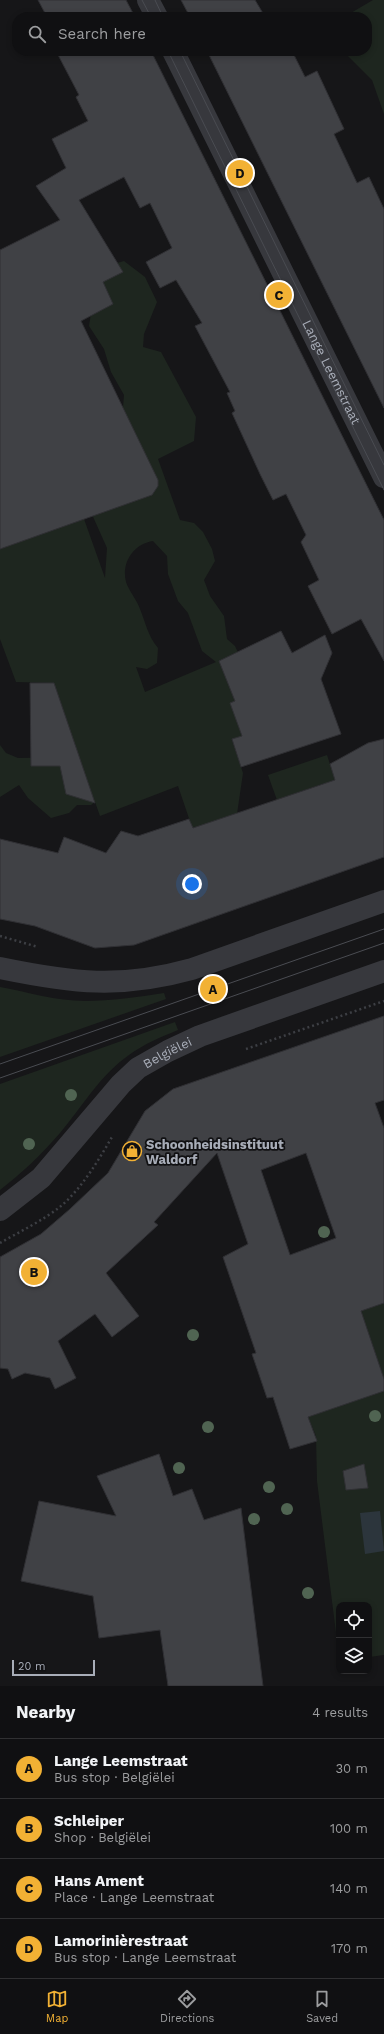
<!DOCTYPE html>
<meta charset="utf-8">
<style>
body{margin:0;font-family:"Work Sans",sans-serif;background:#19191b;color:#f1f3f6}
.controls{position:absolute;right:12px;bottom:12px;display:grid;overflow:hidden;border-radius:8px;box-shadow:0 2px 6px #0003}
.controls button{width:36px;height:36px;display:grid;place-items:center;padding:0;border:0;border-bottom:1px solid #303032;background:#101012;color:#f1f3f6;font:20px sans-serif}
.scale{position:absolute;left:12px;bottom:10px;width:83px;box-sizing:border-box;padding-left:4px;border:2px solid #a8adb8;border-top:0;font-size:11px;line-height:14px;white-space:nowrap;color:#a8adb8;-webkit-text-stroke:3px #111113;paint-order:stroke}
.you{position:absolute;left:192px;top:884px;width:14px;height:14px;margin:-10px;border:3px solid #fff;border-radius:50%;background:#1a73e8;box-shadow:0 0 0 6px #1a73e833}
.badge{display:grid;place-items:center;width:26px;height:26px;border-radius:50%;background:#f2b134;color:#111;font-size:13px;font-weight:700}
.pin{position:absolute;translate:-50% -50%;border:2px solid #fff;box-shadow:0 1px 4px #0006}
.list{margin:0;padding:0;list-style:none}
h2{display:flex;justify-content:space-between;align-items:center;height:52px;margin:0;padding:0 16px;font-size:17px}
h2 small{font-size:13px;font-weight:400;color:#9c9d9f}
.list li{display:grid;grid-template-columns:26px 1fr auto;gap:12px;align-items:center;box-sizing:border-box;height:60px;padding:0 16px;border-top:1px solid #303032}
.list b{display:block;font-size:15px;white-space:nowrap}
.list p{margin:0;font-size:13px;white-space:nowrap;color:#9c9d9f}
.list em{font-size:13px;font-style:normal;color:#9c9d9f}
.icon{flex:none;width:22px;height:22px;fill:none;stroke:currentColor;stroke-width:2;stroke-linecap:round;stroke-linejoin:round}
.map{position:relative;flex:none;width:384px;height:1686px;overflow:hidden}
.search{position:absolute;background:#101012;box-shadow:0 2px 6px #0003;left:12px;right:12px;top:12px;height:44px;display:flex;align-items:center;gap:10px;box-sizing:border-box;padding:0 14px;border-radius:16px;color:#9c9d9f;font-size:15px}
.sheet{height:292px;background:#101012}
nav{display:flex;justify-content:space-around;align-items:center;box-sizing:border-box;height:56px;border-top:1px solid #303032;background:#101012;font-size:11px;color:#9c9d9f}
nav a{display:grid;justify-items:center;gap:2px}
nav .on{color:#f2b134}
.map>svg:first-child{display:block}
.green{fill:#1e261f;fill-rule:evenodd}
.water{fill:#2c353c}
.building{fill:#404145;stroke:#303034;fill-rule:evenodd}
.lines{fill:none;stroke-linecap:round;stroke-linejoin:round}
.path{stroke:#3d3f44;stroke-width:2.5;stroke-dasharray:2 3;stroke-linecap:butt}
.minor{stroke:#37383d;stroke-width:22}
.tram{stroke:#4a4c52;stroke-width:1}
.tree{fill:#506452}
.labels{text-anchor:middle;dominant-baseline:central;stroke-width:3.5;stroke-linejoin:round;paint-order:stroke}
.street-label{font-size:13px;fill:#a8adb8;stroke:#111113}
.poi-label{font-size:13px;font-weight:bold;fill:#a8adb8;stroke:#111113;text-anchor:start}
</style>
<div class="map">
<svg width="384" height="1686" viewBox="0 0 384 1686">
<rect width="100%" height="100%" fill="#161618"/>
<path class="green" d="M373 0H384V114L372 80 346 54V51H367V17H344Z
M124 261 145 277 157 302 144 334 143 347 161 352 196 417 194 441 158 459 180 520 194 523 203 532 212 549 215 561 204 580 210 596 224 616 227 639 235 646 241 659 221 665 235 701 231 703 242 737 232 740 243 773 237 814 194 833 178 786 100 816 95 802 91 805H77L69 813 51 818 28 798 19 785 0 797V745L6 753 18 758 79 757 54 683 16 682 0 639V549L84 519 105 578 107 548 90 510 122 420 124 395 111 372 104 349 89 326 94 294 110 265ZM153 541 167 556 168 574 178 601 188 613 202 651 216 662 145 692 136 667 147 669 157 663 158 648C148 636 146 624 140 609 137 600 129 591 126 582 121 562 134 544 153 541Z
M327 755 336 783 322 784 277 800 268 775Z
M0 987C28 992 56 1001 85 1001 111 1001 138 997 164 993L166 999 0 1057Z
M175 1022 178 1030C161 1037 144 1044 129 1055 100 1075 82 1107 60 1133 41 1155 22 1173 0 1190V1084Z
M384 1303V1379L361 1311Z
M384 1391V1655L369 1657V1605H339V1633H336L317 1481 316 1436 308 1417Z"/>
<path class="water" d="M380 1511 384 1551 365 1554 360 1513Z"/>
<path class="building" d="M38 0H126L135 17H41L46 15Z
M181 0H255L264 15 262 17H190Z
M56 51H151L384 520V661L361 619 332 634 308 586 319 580 301 542 306 535 286 494 273 500 260 474 232 413 235 411 227 393 230 392 195 326 202 323 176 280 160 288 146 262 172 248 150 203 140 208 124 177 79 200 123 272 103 282 113 304 81 321 158 480V486L152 495 0 549V250L60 220 36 186 66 168 52 139 88 121 76 97 79 95Z
M207 51H292L305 77 317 71 344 129 334 134 357 183 369 177 384 209V408Z
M281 631 292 653 325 635 332 653 321 679 341 734 241 767 232 739 242 736 230 703 235 701 219 661Z
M30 683H54L95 803 66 794 60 766H31Z
M384 739V857L134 945 95 948 35 926 0 919V839L58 853 64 837 106 853 121 831 138 836 189 819 193 828 335 780 330 764 368 743Z
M384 1016V1100L375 1103 384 1128V1303L361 1311 384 1379V1391L308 1417 317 1441 290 1449 273 1397 267 1398 252 1354 256 1353 223 1257 248 1244 217 1153 154 1222 158 1225 106 1273 139 1316 112 1337 95 1314 58 1341 76 1378 55 1389 50 1378 25 1373 12 1379 8 1369 0 1368V1257L41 1234 70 1209 108 1173 145 1111 173 1089ZM306 1153 336 1238 290 1255 261 1170Z
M159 1454 173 1496 192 1489 204 1520 241 1508 263 1686H168L160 1630 99 1638 93 1596 21 1581 39 1501 116 1516 97 1476Z
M364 1464 368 1488 346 1490 343 1471Z"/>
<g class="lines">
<path class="path" d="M0 936 38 947
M246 1049 384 1001
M0 1243C19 1232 44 1220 61 1206 82 1188 98 1161 112 1137"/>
<g class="minor">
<path d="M148 0 157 17"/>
<path id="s1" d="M173 51 384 477"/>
<path d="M0 968C73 983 120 989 192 969L384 901"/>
<path id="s2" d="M0 1210 41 1178 121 1084 138 1068 168 1051 200 1036 384 971"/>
</g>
<path class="tram" d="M142 0 151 17
M155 0 163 17
M168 51 384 490
M180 51 384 465
M0 1064 384 929
M0 1078 384 943"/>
</g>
<g class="tree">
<circle cx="71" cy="1095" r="6"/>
<circle cx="29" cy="1144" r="6"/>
<circle cx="324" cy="1232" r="6"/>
<circle cx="193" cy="1335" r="6"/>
<circle cx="375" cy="1416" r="6"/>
<circle cx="208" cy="1427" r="6"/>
<circle cx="179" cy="1468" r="6"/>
<circle cx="269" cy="1487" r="6"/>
<circle cx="287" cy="1509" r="6"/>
<circle cx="254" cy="1519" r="6"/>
<circle cx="308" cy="1593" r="6"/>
</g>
<defs>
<symbol id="shop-ring" viewBox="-11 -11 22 22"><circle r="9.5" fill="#111113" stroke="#f2b134" stroke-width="1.5"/><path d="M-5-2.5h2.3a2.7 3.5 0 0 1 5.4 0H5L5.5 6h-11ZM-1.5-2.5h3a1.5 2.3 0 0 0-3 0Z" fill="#f2b134"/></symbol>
</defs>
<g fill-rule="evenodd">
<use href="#shop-ring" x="121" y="1140" width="22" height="22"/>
</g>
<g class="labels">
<g class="street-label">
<text stroke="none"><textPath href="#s1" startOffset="358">Lange Leemstraat</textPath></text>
<text stroke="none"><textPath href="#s2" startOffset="232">Belgiëlei</textPath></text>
</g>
<g class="poi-label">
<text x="146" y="1144">Schoonheidsinstituut<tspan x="146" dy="15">Waldorf</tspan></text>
</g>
</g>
</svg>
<div class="controls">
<button><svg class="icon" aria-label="locate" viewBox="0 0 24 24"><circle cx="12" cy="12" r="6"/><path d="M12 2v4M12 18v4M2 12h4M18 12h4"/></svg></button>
<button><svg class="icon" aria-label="layers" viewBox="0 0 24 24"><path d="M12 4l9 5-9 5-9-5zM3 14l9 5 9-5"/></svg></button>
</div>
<div class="scale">20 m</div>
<div class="you"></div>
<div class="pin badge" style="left:213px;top:989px">A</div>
<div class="pin badge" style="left:34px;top:1272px">B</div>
<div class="pin badge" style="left:279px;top:295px">C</div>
<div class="pin badge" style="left:240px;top:173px">D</div>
<div class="search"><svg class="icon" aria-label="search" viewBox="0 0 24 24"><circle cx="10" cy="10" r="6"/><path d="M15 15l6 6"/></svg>Search here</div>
</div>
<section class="sheet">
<h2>Nearby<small>4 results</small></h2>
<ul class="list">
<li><span class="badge">A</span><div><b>Lange Leemstraat</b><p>Bus stop · Belgiëlei</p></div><em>30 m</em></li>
<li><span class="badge">B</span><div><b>Schleiper</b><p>Shop · Belgiëlei</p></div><em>100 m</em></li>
<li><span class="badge">C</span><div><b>Hans Ament</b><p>Place · Lange Leemstraat</p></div><em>140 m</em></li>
<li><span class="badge">D</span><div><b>Lamorinièrestraat</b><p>Bus stop · Lange Leemstraat</p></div><em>170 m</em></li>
</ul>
</section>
<nav>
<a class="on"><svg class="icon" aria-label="map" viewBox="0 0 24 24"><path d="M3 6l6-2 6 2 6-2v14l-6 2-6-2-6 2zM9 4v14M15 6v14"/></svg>Map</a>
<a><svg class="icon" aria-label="directions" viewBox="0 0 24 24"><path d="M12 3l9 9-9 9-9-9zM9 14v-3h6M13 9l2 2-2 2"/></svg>Directions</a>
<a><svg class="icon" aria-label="saved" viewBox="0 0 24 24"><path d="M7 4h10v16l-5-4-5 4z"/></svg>Saved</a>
</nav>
